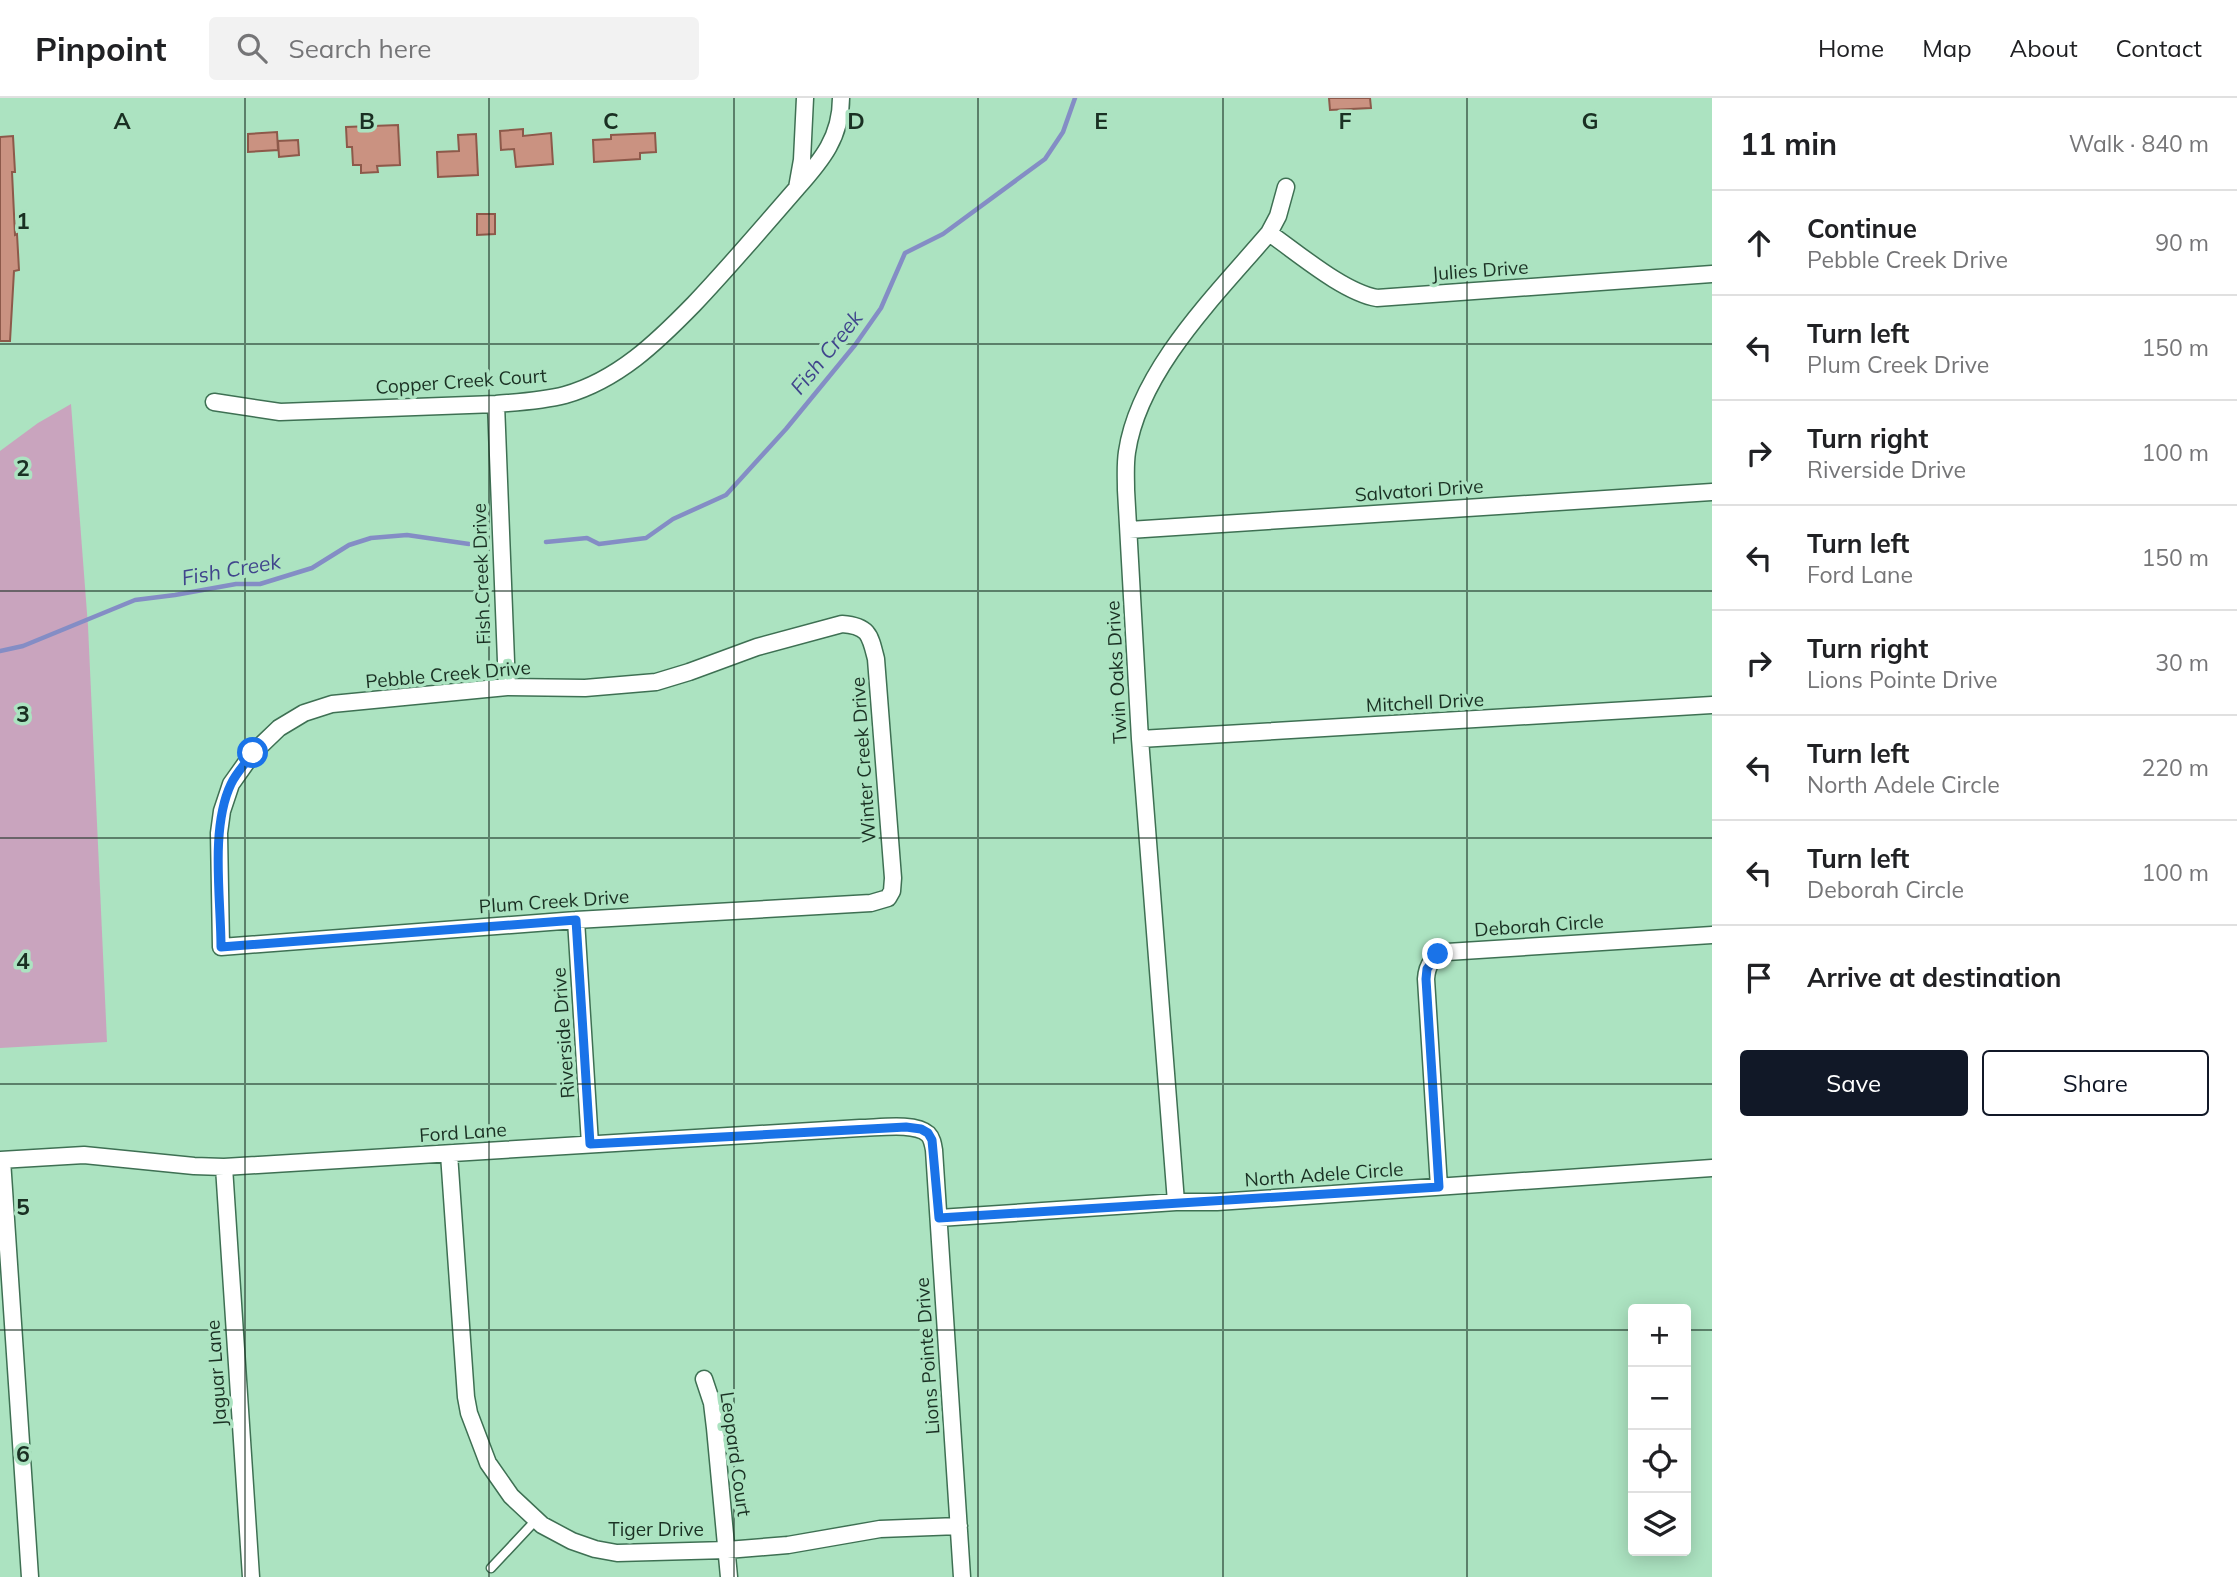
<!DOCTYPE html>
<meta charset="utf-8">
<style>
body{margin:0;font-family:Mulish,sans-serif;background:#f2f2f2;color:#202124}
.controls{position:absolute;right:21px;bottom:21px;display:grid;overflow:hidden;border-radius:7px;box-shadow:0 4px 18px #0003}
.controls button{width:63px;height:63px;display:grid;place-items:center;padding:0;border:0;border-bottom:2px solid #e0e0e0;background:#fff;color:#202124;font:35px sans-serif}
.stop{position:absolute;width:21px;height:21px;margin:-16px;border:5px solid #1a73e8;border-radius:50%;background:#fff}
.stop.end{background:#1a73e8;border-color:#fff;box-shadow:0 2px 7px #0008}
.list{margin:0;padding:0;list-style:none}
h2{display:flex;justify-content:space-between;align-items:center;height:91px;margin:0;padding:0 28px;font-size:30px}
h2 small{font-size:23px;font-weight:400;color:#757577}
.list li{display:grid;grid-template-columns:46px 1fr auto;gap:21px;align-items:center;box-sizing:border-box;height:105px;padding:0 28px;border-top:2px solid #e0e0e0}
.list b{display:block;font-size:26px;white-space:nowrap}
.list p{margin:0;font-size:23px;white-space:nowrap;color:#757577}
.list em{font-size:23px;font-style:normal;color:#757577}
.actions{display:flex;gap:14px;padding:21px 28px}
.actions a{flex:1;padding:16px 0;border:2px solid #111827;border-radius:7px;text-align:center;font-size:24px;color:#111827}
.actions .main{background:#111827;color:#fff}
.icon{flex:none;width:38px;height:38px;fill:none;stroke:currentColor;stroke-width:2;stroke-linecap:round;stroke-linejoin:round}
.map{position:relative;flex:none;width:1712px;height:1479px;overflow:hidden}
header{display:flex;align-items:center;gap:42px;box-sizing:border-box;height:98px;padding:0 35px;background:#fff;border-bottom:2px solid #e0e0e0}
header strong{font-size:33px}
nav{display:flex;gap:38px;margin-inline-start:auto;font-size:24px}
.search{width:490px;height:63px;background:#f2f2f2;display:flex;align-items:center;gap:18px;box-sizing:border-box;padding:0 24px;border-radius:7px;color:#757577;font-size:26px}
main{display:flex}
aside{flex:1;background:#fff}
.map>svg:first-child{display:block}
.green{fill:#c9a4be}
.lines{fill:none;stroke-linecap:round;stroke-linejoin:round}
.stream{stroke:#848dc5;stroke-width:4.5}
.building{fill:#ca9281;stroke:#8d594a;stroke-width:2}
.service-casing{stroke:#3e7053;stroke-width:11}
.minor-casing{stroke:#3e7053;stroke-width:19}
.service{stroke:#fff;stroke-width:8}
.minor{stroke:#fff;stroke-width:16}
.route{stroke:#1a73e8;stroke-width:9}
.grid{fill:none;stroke:#1a3023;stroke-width:2;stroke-opacity:0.55}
.labels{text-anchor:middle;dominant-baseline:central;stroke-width:7;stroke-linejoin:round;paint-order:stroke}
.street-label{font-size:19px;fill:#1a3023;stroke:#ace3c1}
.water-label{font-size:21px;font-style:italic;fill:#40458c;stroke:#ace3c1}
.grid-label{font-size:23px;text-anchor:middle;font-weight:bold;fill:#1a3023;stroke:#ace3c1;stroke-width:7;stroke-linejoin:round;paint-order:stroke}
</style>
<header>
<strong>Pinpoint</strong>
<div class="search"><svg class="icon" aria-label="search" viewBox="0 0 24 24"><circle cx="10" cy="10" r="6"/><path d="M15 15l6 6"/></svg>Search here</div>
<nav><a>Home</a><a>Map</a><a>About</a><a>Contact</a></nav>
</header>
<main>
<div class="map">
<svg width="1712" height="1479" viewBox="0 0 1712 1479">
<rect width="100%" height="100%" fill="#ace3c1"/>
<path class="green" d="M71 306 88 528 107 944 0 950V353L38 325Z"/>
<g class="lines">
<path class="stream" d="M546 444 587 440 599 446 646 440 673 421 726 397 786 331 855 247 881 210 905 155 943 136 1045 61 1063 34 1075 0
M0 553 23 548 135 502 175 497 236 486H260L312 470 349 447 371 440 407 437 469 446"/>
</g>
<path class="building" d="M1329 0H1370L1371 10 1330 12Z
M398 27 400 67 377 68 378 74 361 75V67H353L352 49H347L346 29Z
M523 31V38L551 35 553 66 516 69 514 51 501 52 500 33Z
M277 34 278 52 248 54V36Z
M655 35 656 54 640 55V61L594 64 593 42 611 41V37Z
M476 36 478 77 438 79 437 54 459 53 458 37Z
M13 38 15 74H12L15 137 17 136 19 172 14 173 10 243H0V39Z
M298 42 299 57 279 59 278 43Z
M477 116H495V136L477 137Z"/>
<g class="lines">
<defs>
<path id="service" d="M491 1470 536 1422"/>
<path id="minor" d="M805 0 802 62 797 90C822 62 841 39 841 0
M1269 135C1298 155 1343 194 1377 200L1712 176
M214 304 280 314 496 306C519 304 542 303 565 297 618 282 657 244 694 206 730 168 763 129 797 90
M496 306 507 589
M1129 432 1712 394
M842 526C869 528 870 537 876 561L893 780 892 793 888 800 871 805 576 822 221 849 219 735 222 713 231 686 253 655 279 630 304 615 332 606 507 589 585 590 656 584 689 574 757 549Z
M1140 641 1712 607
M576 822 590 1046
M449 1056 466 1299 469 1315 488 1365 511 1398 542 1427 572 1443 595 1451 617 1455 727 1452 788 1447 880 1431 959 1428
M0 1062 84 1057 194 1068 224 1069 860 1030C877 1030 915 1024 928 1036 932 1040 933 1046 934 1052L962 1479
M2 1062 30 1479
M224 1069 251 1479
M1439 1089 1426 881C1427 866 1433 858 1447 854L1712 837
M1176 1104 1140 641 1126 392C1126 379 1125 367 1127 354 1139 272 1217 196 1269 135L1278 118 1286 89
M939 1120 1176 1104H1217L1712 1070
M704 1281 712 1305 715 1330 729 1479"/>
</defs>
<use href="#service" class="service-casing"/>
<use href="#minor" class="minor-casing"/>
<use href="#service" class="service"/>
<use href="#minor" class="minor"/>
</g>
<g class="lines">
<path class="route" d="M253 655C246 665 236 675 231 686 210 730 221 801 221 849L576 822 590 1046 906 1029 921 1031 928 1035 932 1042 939 1120 1439 1089 1426 881 1427 871 1438 856"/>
</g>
<path class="grid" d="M245 0V1479M489 0V1479M734 0V1479M978 0V1479M1223 0V1479M1467 0V1479M0 246H1712M0 493H1712M0 740H1712M0 986H1712M0 1232H1633M1686 1232H1712"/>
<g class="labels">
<g class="street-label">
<text transform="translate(1480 172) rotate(-4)">Julies Drive</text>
<text transform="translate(461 283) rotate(-4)">Copper Creek Court</text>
<text transform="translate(1419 392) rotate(-4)">Salvatori Drive</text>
<text transform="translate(481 476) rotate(-92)">Fish Creek Drive</text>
<text transform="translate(1116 574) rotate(-93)">Twin Oaks Drive</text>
<text transform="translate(448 576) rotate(-5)">Pebble Creek Drive</text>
<text transform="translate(1425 604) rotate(-3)">Mitchell Drive</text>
<text transform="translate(863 662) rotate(-94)">Winter Creek Drive</text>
<text transform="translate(554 803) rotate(-4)">Plum Creek Drive</text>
<text transform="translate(1539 827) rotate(-4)">Deborah Circle</text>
<text transform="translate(563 935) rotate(-94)">Riverside Drive</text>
<text transform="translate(463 1034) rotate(-4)">Ford Lane</text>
<text transform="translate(1324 1076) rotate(-4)">North Adele Circle</text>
<text transform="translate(927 1258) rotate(-94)">Lions Pointe Drive</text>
<text transform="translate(216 1275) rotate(-94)">Jaguar Lane</text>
<text transform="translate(736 1356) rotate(82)">Leopard Court</text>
<text x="656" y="1431">Tiger Drive</text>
</g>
<g class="water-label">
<text transform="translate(826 254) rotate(-51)">Fish Creek</text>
<text transform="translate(231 471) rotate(-10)">Fish Creek</text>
</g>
</g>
<g class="grid-label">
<text x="122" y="31">A</text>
<text x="367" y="31">B</text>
<text x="611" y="31">C</text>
<text x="856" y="31">D</text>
<text x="1101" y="31">E</text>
<text x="1345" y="31">F</text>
<text x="1590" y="31">G</text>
<text x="23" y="131">1</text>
<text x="23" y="378">2</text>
<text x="23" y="624">3</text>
<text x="23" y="871">4</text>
<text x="23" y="1117">5</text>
<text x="23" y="1364">6</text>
</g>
</svg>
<div class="controls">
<button>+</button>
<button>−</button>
<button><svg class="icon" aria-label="locate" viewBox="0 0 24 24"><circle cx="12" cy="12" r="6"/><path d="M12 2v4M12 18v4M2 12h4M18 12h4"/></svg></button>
<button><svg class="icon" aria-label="layers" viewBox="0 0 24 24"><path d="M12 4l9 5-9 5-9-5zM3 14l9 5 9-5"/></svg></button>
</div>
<div class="stop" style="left:253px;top:655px"></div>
<div class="stop end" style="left:1438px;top:856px"></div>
</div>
<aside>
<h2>11 min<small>Walk · 840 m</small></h2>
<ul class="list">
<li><svg class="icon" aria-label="ahead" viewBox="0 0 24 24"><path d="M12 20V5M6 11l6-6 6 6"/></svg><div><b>Continue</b><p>Pebble Creek Drive</p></div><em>90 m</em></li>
<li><svg class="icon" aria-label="left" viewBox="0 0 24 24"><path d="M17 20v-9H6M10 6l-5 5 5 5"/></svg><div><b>Turn left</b><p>Plum Creek Drive</p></div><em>150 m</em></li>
<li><svg class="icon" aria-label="right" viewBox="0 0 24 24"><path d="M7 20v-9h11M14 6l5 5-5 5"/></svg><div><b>Turn right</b><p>Riverside Drive</p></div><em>100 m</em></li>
<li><svg class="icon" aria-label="left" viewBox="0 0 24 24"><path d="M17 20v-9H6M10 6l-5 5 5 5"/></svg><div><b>Turn left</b><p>Ford Lane</p></div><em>150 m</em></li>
<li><svg class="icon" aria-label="right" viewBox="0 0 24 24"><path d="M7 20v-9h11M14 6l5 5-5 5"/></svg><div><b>Turn right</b><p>Lions Pointe Drive</p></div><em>30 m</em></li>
<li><svg class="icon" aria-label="left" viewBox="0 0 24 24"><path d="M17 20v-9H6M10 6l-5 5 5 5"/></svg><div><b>Turn left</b><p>North Adele Circle</p></div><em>220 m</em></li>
<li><svg class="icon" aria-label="left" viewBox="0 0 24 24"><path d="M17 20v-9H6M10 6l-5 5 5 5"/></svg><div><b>Turn left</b><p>Deborah Circle</p></div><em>100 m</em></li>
<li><svg class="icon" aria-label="arrive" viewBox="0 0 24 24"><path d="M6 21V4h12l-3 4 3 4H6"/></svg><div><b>Arrive at destination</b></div></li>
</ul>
<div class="actions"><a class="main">Save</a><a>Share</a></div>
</aside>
</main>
